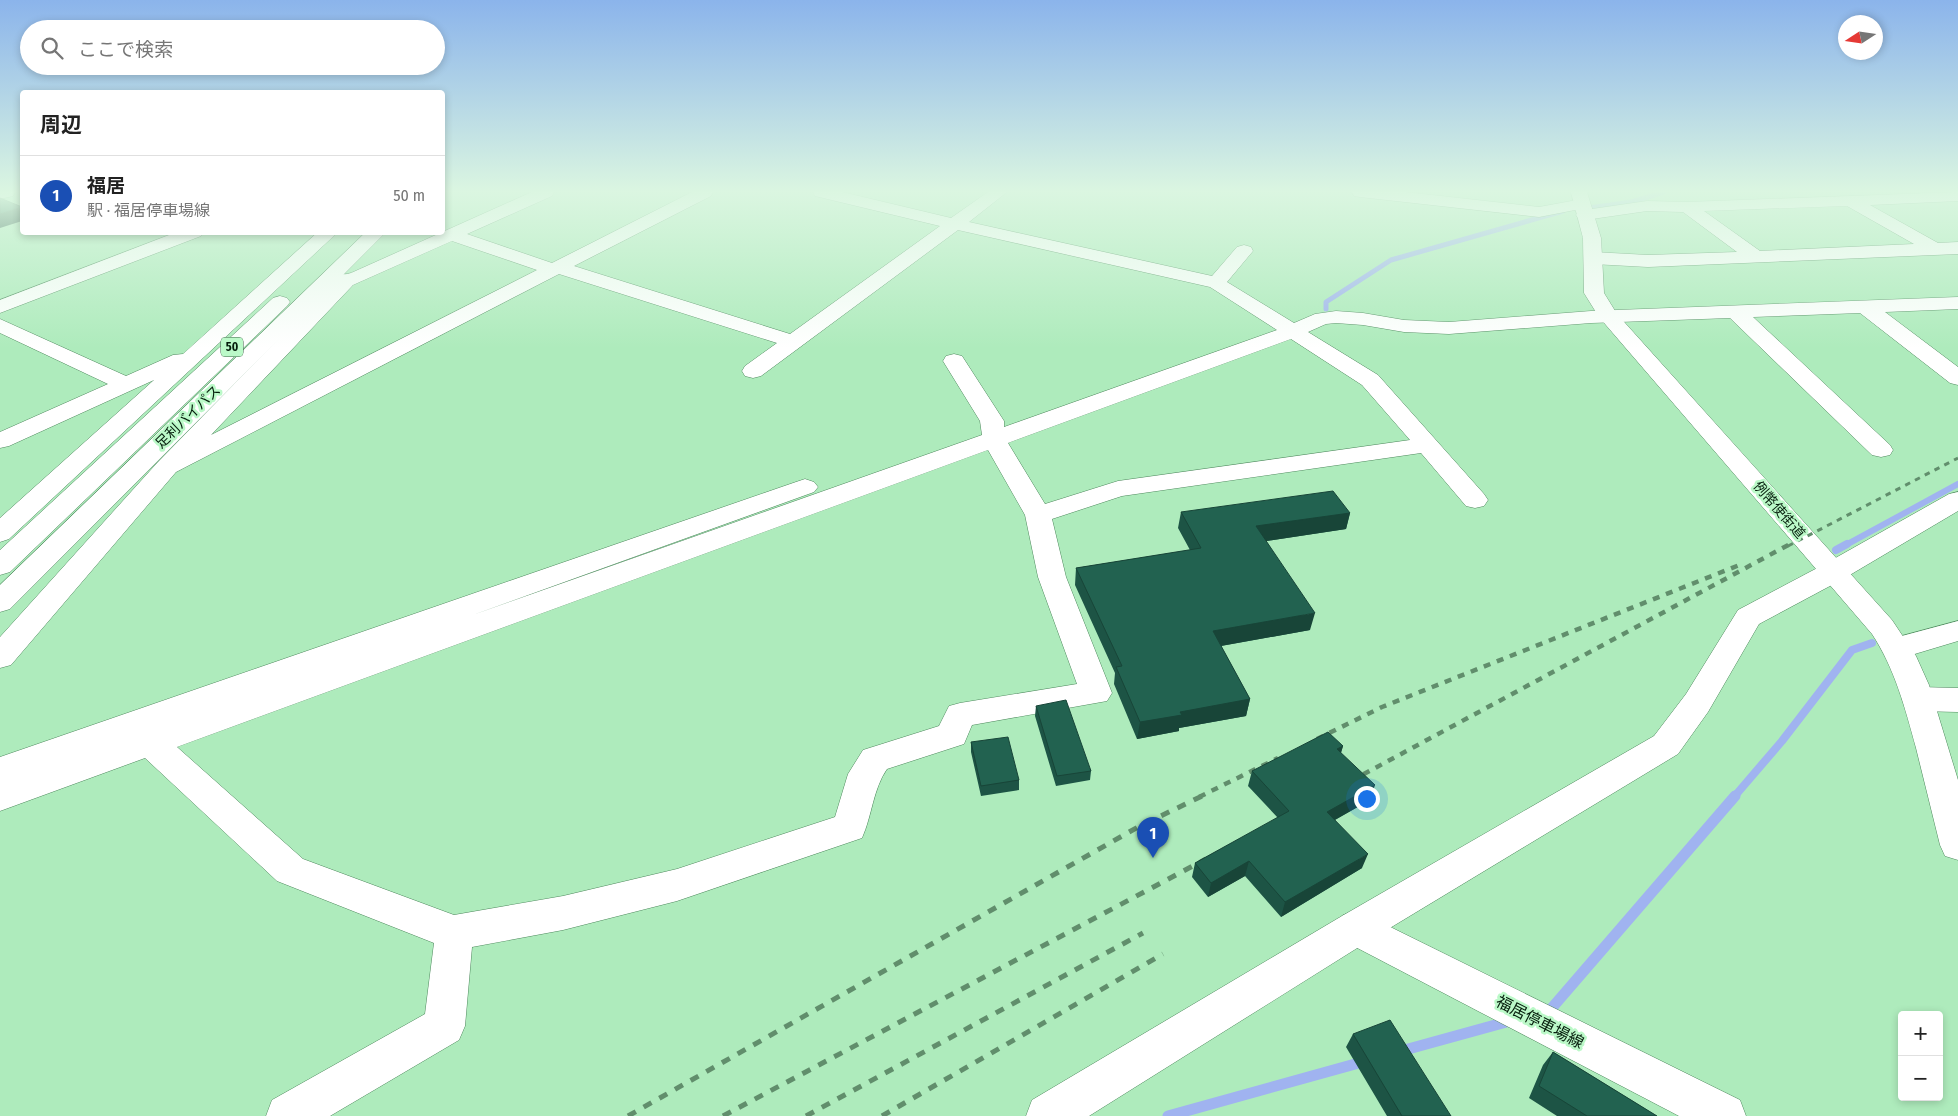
<!DOCTYPE html>
<html lang="ja">
<meta charset="utf-8">
<style>
body{margin:0;font-family:"Fira Sans Condensed","Noto Sans JP",sans-serif;background:#f2f2f2;color:#222}
.controls{position:absolute;right:15px;bottom:15px;display:grid;overflow:hidden;border-radius:5px;box-shadow:0 2px 8px #0003}
.controls button{width:45px;height:45px;display:grid;place-items:center;padding:0;border:0;border-bottom:1px solid #e0e0e0;background:#fff;color:#222;font:25px sans-serif}
.compass{position:absolute;left:1838px;top:15px;width:45px;height:45px;border-radius:50%;background:#fff;box-shadow:0 2px 8px #0003;rotate:258deg}
.you{position:absolute;left:1366px;top:798px;width:18px;height:18px;margin:-12px;border:4px solid #fff;border-radius:50%;background:#1a73e8;box-shadow:0 0 0 8px #1a73e833}
.badge{display:grid;place-items:center;width:32px;height:32px;border-radius:50%;background:#2563eb;color:#fff;font-size:16px;font-weight:700}
.pin{position:absolute;translate:-50% -41px;filter:drop-shadow(0 1px 2px #0008)}
.pin::after{content:'';position:absolute;top:26px;width:18px;height:15px;background:inherit;clip-path:polygon(0 0,100% 0,50% 100%)}
.list{margin:0;padding:0;list-style:none}
h2{display:flex;justify-content:space-between;align-items:center;height:65px;margin:0;padding:0 20px;font-size:21px}
h2 small{font-size:16px;font-weight:400;color:#767676}
.list li{display:grid;grid-template-columns:32px 1fr auto;gap:15px;align-items:center;box-sizing:border-box;height:80px;padding:0 20px;border-top:1px solid #e0e0e0}
.list b{display:block;font-size:19px;white-space:nowrap}
.list p{margin:0;font-size:16px;white-space:nowrap;color:#767676}
.list em{font-size:16px;font-style:normal;color:#767676}
.icon{flex:none;width:28px;height:28px;fill:none;stroke:currentColor;stroke-width:2;stroke-linecap:round;stroke-linejoin:round}
.map{position:relative;flex:none;width:1958px;height:1116px;overflow:hidden}
.search{position:absolute;background:#fff;box-shadow:0 2px 8px #0003;left:20px;top:20px;width:425px;height:55px;display:flex;align-items:center;gap:12px;box-sizing:border-box;padding:0 18px;border-radius:28px;color:#767676;font-size:19px}
.panel{position:absolute;background:#fff;box-shadow:0 2px 8px #0003;left:20px;top:90px;width:425px;height:145px;border-radius:5px}
.map>svg:first-child{display:block}
.lines{fill:none;stroke-linecap:round;stroke-linejoin:round}
.stream-far3{stroke:#a0b3f0;stroke-width:5}
.stream-far2{stroke:#a0b3f0;stroke-width:6}
.stream-far1{stroke:#a0b3f0;stroke-width:8}
.stream{stroke:#a0b3f0;stroke-width:11}
.minor-casing{stroke:#4e885d;stroke-width:1}
.major-casing{stroke:#4e885d;stroke-width:1}
.highway-casing{stroke:#4e885d;stroke-width:1}
.minor{fill:#fff;fill-rule:evenodd}
.major{fill:#fff;fill-rule:evenodd}
.highway{fill:#fff;fill-rule:evenodd}
.rail-far2{stroke:#618e6c;stroke-width:3;stroke-dasharray:5.5 5.5;stroke-linecap:butt}
.rail-far1{stroke:#618e6c;stroke-width:4.5;stroke-dasharray:7 7;stroke-linecap:butt}
.rail{stroke:#618e6c;stroke-width:5;stroke-dasharray:9 9;stroke-linecap:butt}
.wall{fill:#1d5445}
.shaded-wall{fill:#184538}
.building{fill:#226250;stroke:#184538}
.labels{text-anchor:middle;dominant-baseline:central;stroke-width:5;stroke-linejoin:round;paint-order:stroke}
.shield{fill:#bbf9c8;stroke:#3b5e44;stroke-width:1}
.shield-label{font-size:12px;font-weight:bold;fill:#041c0b}
.street-label{font-size:14px;fill:#041c0b;stroke:#bbf9c8}
.near-street-label{font-size:16px;fill:#041c0b;stroke:#bbf9c8}
</style>
<div class="map">
<svg width="1958" height="1116" viewBox="0 0 1958 1116">
<rect width="100%" height="100%" fill="#aeebbc"/>
<g class="lines">
<path class="stream-far3" d="M1582 209 1631 202 1664 192
M1326 309V302L1391 260 1563 211"/>
<path class="stream-far2" d="M1844 546 1958 484"/>
<path class="stream-far1" d="M1836 550 1847 544
M1734 797 1782 741 1852 650 1872 643"/>
<path class="stream" d="M1545 1011 1551 1009 1735 796
M1401 1051 1510 1021
M1168 1116 1366 1061"/>
<defs>
<path id="minor" d="M0 192H15L13 196 0 199Z
M532 192H554L552 196 467 234 552 263 692 192H713L711 196 574 266 790 334 940 226 815 196 813 192H842L951 218 988 192H1007L969 222 1212 276 1237 247 1244 245 1251 247 1253 251 1227 282 1294 323 1315 314 1336 311 1363 313 1404 320 1449 322 1591 311 1958 297V309L1885 312 1958 367V385L1950 383 1860 313 1753 317 1890 445 1893 450 1890 455 1881 457 1872 455 1730 318 1591 323 1449 334 1404 332 1363 325 1336 323 1326 324 1308 332 1378 375 1484 494 1488 500 1484 506 1475 508 1466 506 1421 453 1122 496 1052 519 1066 577 1112 693 1107 701 972 725 964 744 887 769C873 789 872 816 862 838L677 901 563 930 472 947 465 1026 459 1040 330 1116H266L272 1100 425 1014 434 943 277 881 145 758 0 811V757L796 482 805 479 814 482 818 487 814 492 470 616 982 435 980 421 943 361 946 356 954 354 962 356 1004 421V427L1277 330 1210 287 958 230 761 376 753 378 745 376 742 371 745 366 777 343 559 274 176 472 11 665 0 668V637L158 462 331 285 323 283 320 279 323 275C333 273 342 276 351 273ZM452 241 537 270 211 435 353 285ZM1291 339 1362 385 1410 440 1118 481 1045 504 1008 443ZM988 450 1025 515 1038 577 1077 684 960 703 949 706 939 726 863 750 848 774 835 817 677 869 563 896 454 915 303 859 177 747Z
M1352 192H1405L1539 207 1577 200 1590 204 1592 209 1647 201 1687 202 1958 192V201L1870 205 1938 243 1958 242V254L1648 267 1593 264 1586 262 1584 258 1586 254 1593 252 1648 255 1737 252 1683 212 1647 211 1585 220 1579 219 1576 215 1578 212 1575 210 1539 217 1360 197 1354 196ZM1847 206 1914 244 1760 251 1704 211Z
M177 232H204L201 236 0 313V300Z
M318 232H338L9 539 0 542V518L154 380 9 446 0 448V432L108 384 0 333V319L126 376 173 355 183 354Z
M1958 492V511L1843 579 1759 624 1708 712 1678 754 1370 940 1089 1116H1026L1032 1100 1342 916 1654 736 1686 694 1738 610 1823 565 1949 494Z
M1958 621V641L1898 659 1887 656 1883 648 1887 640Z
M1918 687 1958 688V712L1918 711 1907 707 1902 699 1907 691Z"/>
<path id="major" d="M1571 192H1587L1601 238 1604 293 1617 314 1892 620 1916 656 1929 685 1958 780V860L1945 856 1940 845C1932 813 1924 780 1916 748 1905 708 1895 669 1872 634L1599 317 1584 293 1583 238Z
M1356 910 1740 1100 1746 1116H1679L1342 940 1337 928 1342 916Z"/>
<path id="highway" d="M366 232H386L10 609 0 612V585Z
M280 296 287 298 290 302 287 306 10 572 0 575V550L273 298Z"/>
</defs>
<use href="#minor" class="minor-casing"/>
<use href="#major" class="major-casing"/>
<use href="#highway" class="highway-casing"/>
<use href="#minor" class="minor"/>
<use href="#major" class="major"/>
<use href="#highway" class="highway"/>
<path class="rail-far2" d="M1788 546 1958 458"/>
<path class="rail-far1" d="M1317 739 1382 707 1742 564
M1351 781 1790 544
M1199 797 1278 758"/>
<path class="rail" d="M628 1116 1138 827 1202 796
M723 1116 1206 859
M806 1116 1143 933
M882 1116 1163 954"/>
</g>
<path class="wall" d="M1181 512 1350 513 1346 529 1266 541 1310 630 1221 646 1250 699 1246 716 1179 728V731L1137 739 1114 684 1115 673 1075 585 1076 568 1190 550 1178 528Z
M1036 706 1091 771 1090 780 1056 786 1035 716Z
M971 742 1019 780V790L981 796 971 752Z
M1343 746 1341 753 1370 800 1335 820 1362 868 1281 917 1245 876 1208 897 1192 877 1195 863 1278 818 1248 786 1252 771Z
M1353 1034 1451 1116H1387L1346 1047Z
M1553 1052 1657 1116H1557L1529 1098 1543 1065Z"/>
<path class="shaded-wall" d="M22 207V221L0 228V214Z
M1350 513 1346 529 1253 543 1256 526Z
M1315 613 1310 630 1209 648 1213 631Z
M1250 699 1246 716 1179 728V731L1137 739 1140 722 1180 712Z
M1343 746 1338 761 1337 749Z
M1375 785 1370 800 1322 827 1327 812Z
M1368 854 1362 868 1281 917 1285 902Z
M1249 861 1245 876 1208 897 1211 883Z"/>
<path class="building" d="M0 198 22 207 0 214Z
M1333 491 1350 513 1256 526 1315 613 1213 631 1250 699 1180 712 1182 715 1140 722 1116 667 1122 666 1076 568 1201 548 1181 512Z
M1066 700 1091 771 1057 776 1036 706Z
M1328 732 1343 746 1337 749 1375 785 1327 812 1368 854 1285 902 1249 861 1211 883 1195 863 1289 811 1252 771Z
M1008 737 1019 780 981 786 971 742Z
M1390 1020 1451 1116H1402L1353 1034Z
M1553 1052 1657 1116H1587L1539 1086Z"/>
<linearGradient id="sky" x2="0" y2="1"><stop stop-color="#8bb4eb"/><stop offset="0.55" stop-color="#dbf6e1"/><stop offset="1" stop-color="#dbf6e1" stop-opacity="0"/></linearGradient>
<rect width="1958" height="348" fill="url(#sky)"/>
<g class="labels">
<rect class="shield" x="221" y="337.5" width="22" height="19" rx="4"/>
<g class="shield-label">
<text x="232" y="347">50</text>
</g>
<g class="street-label">
<text transform="translate(188 417) rotate(-44)">足利バイパス</text>
<text transform="translate(1779 510) rotate(49)">例幣使街道</text>
</g>
<g class="near-street-label">
<text transform="translate(1540 1022) rotate(27)">福居停車場線</text>
</g>
</g>
</svg>
<div class="controls">
<button>+</button>
<button>−</button>
</div>
<svg class="compass" viewBox="-18 -18 36 36"><path d="M0-13l5 13h-10z" fill="#e53935"/><path d="M0 13l5-13h-10z" fill="#767676"/></svg>
<div class="you"></div>
<div class="pin badge" style="left:1153px;top:858px;background:#1a4fb4">1</div>
<div class="search"><svg class="icon" aria-label="search" viewBox="0 0 24 24"><circle cx="10" cy="10" r="6"/><path d="M15 15l6 6"/></svg>ここで検索</div>
<section class="panel">
<h2>周辺<small></small></h2>
<ul class="list">
<li><span class="badge" style="background:#1a4fb4">1</span><div><b>福居</b><p>駅 · 福居停車場線</p></div><em>50 m</em></li>
</ul>
</section>
</div>
